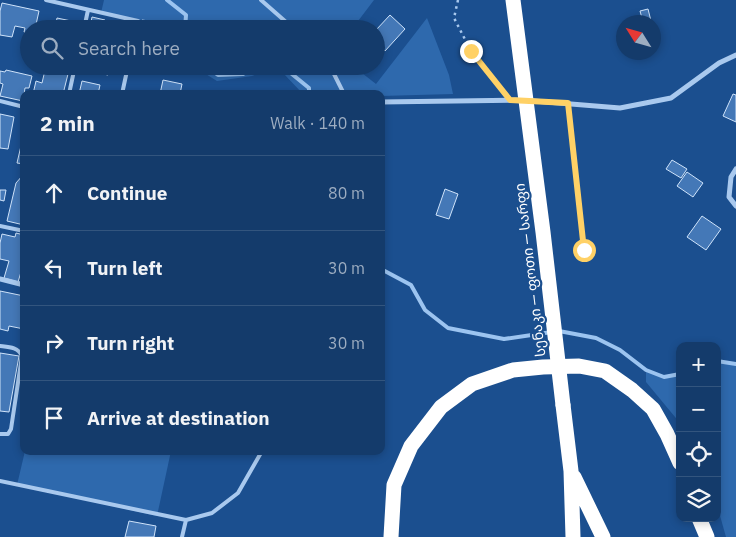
<!DOCTYPE html>
<meta charset="utf-8">
<style>
body{margin:0;font-family:"IBM Plex Sans","Noto Sans Georgian",sans-serif;background:#214673;color:#f1f3f6}
.controls{position:absolute;right:15px;bottom:15px;display:grid;overflow:hidden;border-radius:10px;box-shadow:0 2px 8px #0003}
.controls button{width:45px;height:45px;display:grid;place-items:center;padding:0;border:0;border-bottom:1px solid #33557e;background:#143b6b;color:#f1f3f6;font:25px sans-serif}
.compass{position:absolute;left:616px;top:15px;width:45px;height:45px;border-radius:50%;background:#143b6b;box-shadow:0 2px 8px #0003;rotate:307deg}
.stop{position:absolute;width:15px;height:15px;margin:-11px;border:4px solid #ffd166;border-radius:50%;background:#fff}
.stop.end{background:#ffd166;border-color:#fff;box-shadow:0 1px 5px #0008}
.list{margin:0;padding:0;list-style:none}
h2{display:flex;justify-content:space-between;align-items:center;height:65px;margin:0;padding:0 20px;font-size:21px}
h2 small{font-size:16px;font-weight:400;color:#9dadc1}
.list li{display:grid;grid-template-columns:32px 1fr auto;gap:15px;align-items:center;box-sizing:border-box;height:75px;padding:0 20px;border-top:1px solid #33557e}
.list b{display:block;font-size:19px;white-space:nowrap}
.list em{font-size:16px;font-style:normal;color:#9dadc1}
.icon{flex:none;width:28px;height:28px;fill:none;stroke:currentColor;stroke-width:2;stroke-linecap:round;stroke-linejoin:round}
.map{position:relative;flex:none;width:736px;height:537px;overflow:hidden}
.search{position:absolute;background:#143b6b;box-shadow:0 2px 8px #0003;left:20px;top:20px;width:365px;height:55px;display:flex;align-items:center;gap:12px;box-sizing:border-box;padding:0 18px;border-radius:28px;color:#9dadc1;font-size:19px}
.panel{position:absolute;background:#143b6b;box-shadow:0 2px 8px #0003;left:20px;top:90px;width:365px;height:365px;border-radius:10px}
.map>svg:first-child{display:block}
.green{fill:#2e69ad}
.lines{fill:none;stroke-linecap:round;stroke-linejoin:round}
.stream{stroke:#9cc4f0;stroke-width:4}
.building{fill:#4478b7;stroke:#cfe3fa}
.path{stroke:#a9c9ee;stroke-width:2.5;stroke-dasharray:2.5 4;stroke-linecap:butt}
.lane{stroke:#a9c9ee;stroke-width:4}
.street{stroke:#a9c9ee;stroke-width:5}
.highway{stroke:#fff;stroke-width:15}
.highway-bridge{stroke:#fff;stroke-width:15}
.route{stroke:#ffd166;stroke-width:6}
.labels{text-anchor:middle;dominant-baseline:central;stroke-width:4.5;stroke-linejoin:round;paint-order:stroke}
.street-label{font-size:14px;fill:#fff;stroke:#1b4f8f}
</style>
<div class="map">
<svg width="736" height="537" viewBox="0 0 736 537">
<rect width="100%" height="100%" fill="#1b4f8f"/>
<path class="green" d="M104 0H374L352 29H162L138 21 101 13Z
M427 18 449 75 453 94 381 96V94H303L284 74 274 68 252 76 217 81 193 66H353L376 84Z
M717 361 736 364V537H726L717 505Z
M646 370 664 377 680 374V423L646 382Z
M25 451H171L157 516 17 485Z"/>
<g class="lines">
<path class="stream" d="M167 0 186 15 185 29
M206 66 218 75 243 74 256 66
M278 66 287 70 309 88V94
M381 269 411 285 425 310 448 328 504 339 552 332
M559 331 596 338 620 350 646 370 664 377 680 374
M717 361 736 364"/>
</g>
<path class="building" d="M2 3 39 11 35 29H29V33L24 32 25 28 15 26 12 37 0 35V11Z
M648 9 651 21 643 22 640 11Z
M390 15 405 29 385 51 376 43V30Z
M92 17 105 20 103 29H93L90 27Z
M57 18 76 22 74 29H55Z
M142 20 162 23 161 29H140Z
M105 24 119 27V29H104Z
M46 66H70L63 94H33L36 81 42 83Z
M80 66H115L114 74 109 73 108 75 93 72 94 70Z
M6 70 32 76 29 88H25L23 101 0 96 3 84 0 83V71L5 72Z
M163 80 182 84 180 94H160Z
M82 81 100 85 98 94H79Z
M733 94 736 95V122L723 116Z
M0 114 14 117 8 149 0 148Z
M24 133V164L17 163Z
M672 160 687 169 681 178 666 169Z
M687 172 703 183 693 197 677 186Z
M23 175 24 176V225L7 221 16 183Z
M445 189 458 194 449 219 436 215Z
M0 190H6L4 201 0 200Z
M702 216 721 229 706 250 687 237Z
M16 233 24 235V262L18 282 4 278 9 261 0 259V243L2 234 15 237Z
M0 291 24 296V329L9 326 8 331 0 329Z
M0 353 19 356 9 412 0 411Z
M129 521 156 526 154 537H125Z"/>
<g class="lines">
<path class="path" d="M458 0 454 18 471 51 504 93"/>
<path class="lane" d="M46 0 138 21 136 29
M261 0 294 29
M84 29 88 10
M329 66 333 72 344 94
M69 94 75 66
M122 94 128 66
M0 101 24 107
M568 103 584 250
M0 226 24 231
M0 346C9 347 18 347 22 356L11 429 8 434H0
M0 481 186 520 182 537
M186 520 212 513 238 493 262 451"/>
<path class="street" d="M381 102 522 100 620 108 671 98 719 63 736 55
M736 169 731 177 729 197 736 206
M0 279 24 285"/>
<path class="highway" d="M563 405 571 471 573 537
M574 477 603 537
M699 518 707 537
M391 537 394 485 411 446 441 407 472 384 513 370 543 367 579 366 605 371 632 390 653 409 667 434 680 463"/>
<path class="highway-bridge" d="M513 0 543 232 563 405"/>
</g>
<g class="lines">
<path class="route" d="M471 51 510 100 568 103 584 250"/>
</g>
<g class="labels">
<g class="street-label">
<text transform="translate(530 270) rotate(-97)">სენაკი — ფოთი — სარფი</text>
</g>
</g>
</svg>
<div class="controls">
<button>+</button>
<button>−</button>
<button><svg class="icon" aria-label="locate" viewBox="0 0 24 24"><circle cx="12" cy="12" r="6"/><path d="M12 2v4M12 18v4M2 12h4M18 12h4"/></svg></button>
<button><svg class="icon" aria-label="layers" viewBox="0 0 24 24"><path d="M12 4l9 5-9 5-9-5zM3 14l9 5 9-5"/></svg></button>
</div>
<svg class="compass" viewBox="-18 -18 36 36"><path d="M0-13l5 13h-10z" fill="#e53935"/><path d="M0 13l5-13h-10z" fill="#9dadc1"/></svg>
<div class="stop" style="left:584px;top:250px"></div>
<div class="stop end" style="left:471px;top:51px"></div>
<div class="search"><svg class="icon" aria-label="search" viewBox="0 0 24 24"><circle cx="10" cy="10" r="6"/><path d="M15 15l6 6"/></svg>Search here</div>
<section class="panel">
<h2>2 min<small>Walk · 140 m</small></h2>
<ul class="list">
<li><svg class="icon" aria-label="ahead" viewBox="0 0 24 24"><path d="M12 20V5M6 11l6-6 6 6"/></svg><div><b>Continue</b></div><em>80 m</em></li>
<li><svg class="icon" aria-label="left" viewBox="0 0 24 24"><path d="M17 20v-9H6M10 6l-5 5 5 5"/></svg><div><b>Turn left</b></div><em>30 m</em></li>
<li><svg class="icon" aria-label="right" viewBox="0 0 24 24"><path d="M7 20v-9h11M14 6l5 5-5 5"/></svg><div><b>Turn right</b></div><em>30 m</em></li>
<li><svg class="icon" aria-label="arrive" viewBox="0 0 24 24"><path d="M6 21V4h12l-3 4 3 4H6"/></svg><div><b>Arrive at destination</b></div></li>
</ul>
</section>
</div>
